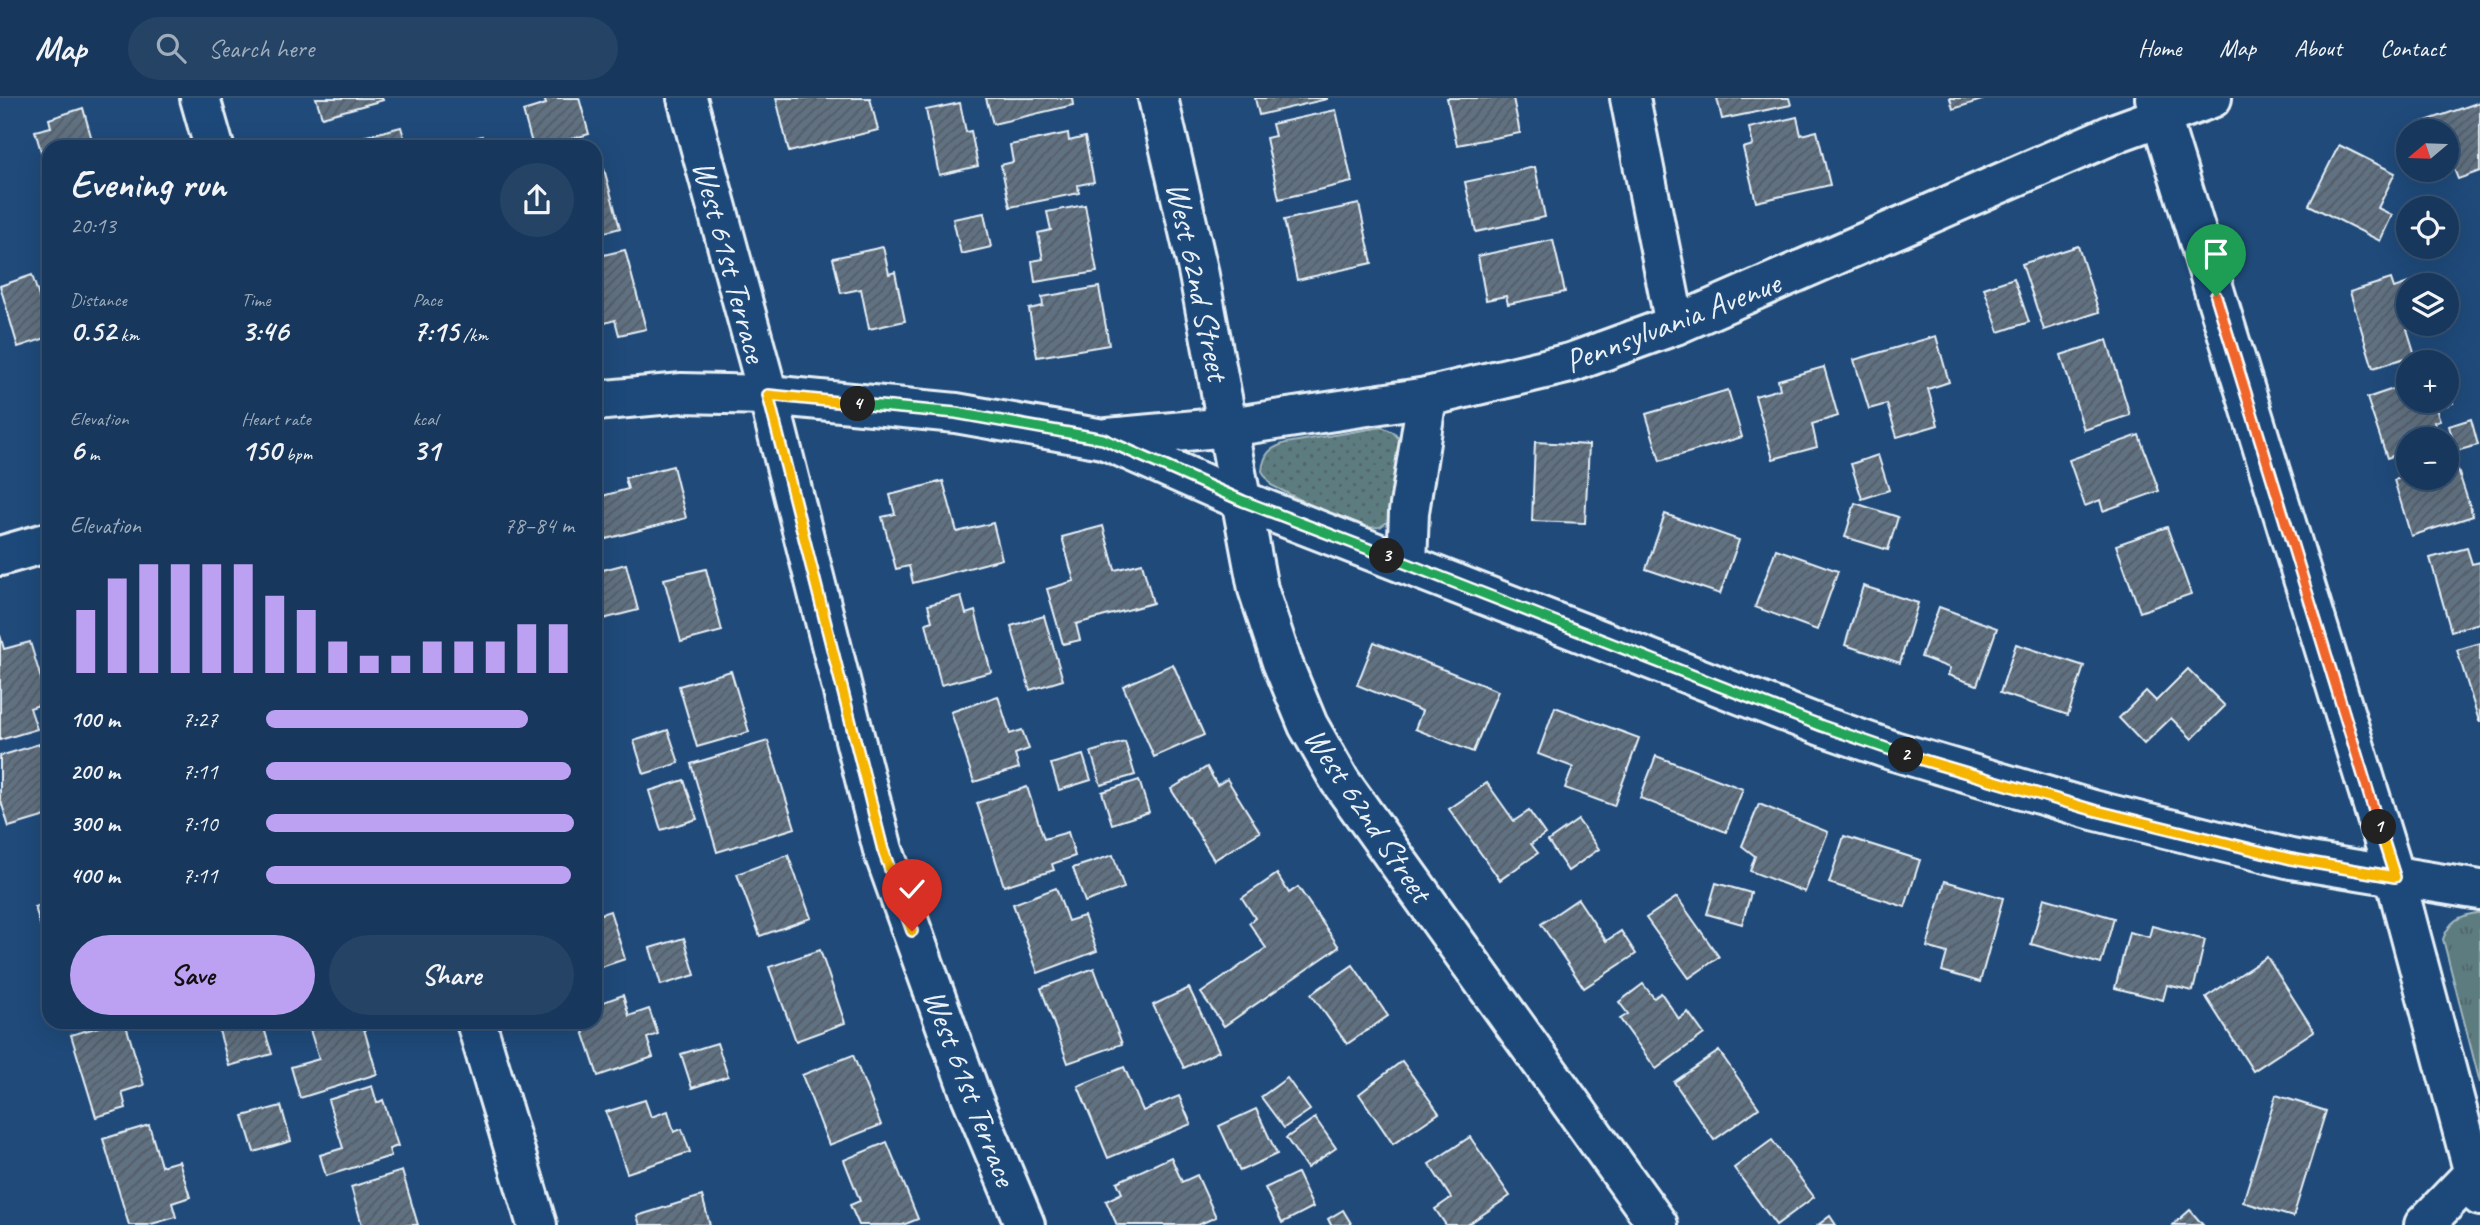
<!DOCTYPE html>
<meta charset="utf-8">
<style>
:root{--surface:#17385c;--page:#244365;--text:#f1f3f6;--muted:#9eacbb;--line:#365272;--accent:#bca0f2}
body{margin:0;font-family:Caveat,sans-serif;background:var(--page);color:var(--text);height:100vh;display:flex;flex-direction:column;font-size:26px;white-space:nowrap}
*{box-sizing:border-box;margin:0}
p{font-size:23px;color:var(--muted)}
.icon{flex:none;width:38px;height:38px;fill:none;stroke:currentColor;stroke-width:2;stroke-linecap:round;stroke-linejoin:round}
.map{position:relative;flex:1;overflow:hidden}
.details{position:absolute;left:42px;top:42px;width:560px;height:889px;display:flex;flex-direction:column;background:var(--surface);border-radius:21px;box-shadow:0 7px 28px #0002,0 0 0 2px var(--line)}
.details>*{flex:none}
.needle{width:46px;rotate:251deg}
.controls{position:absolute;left:2396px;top:21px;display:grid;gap:14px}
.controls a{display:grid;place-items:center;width:63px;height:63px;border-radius:50%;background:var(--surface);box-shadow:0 7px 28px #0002,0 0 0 2px var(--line);font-size:35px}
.pin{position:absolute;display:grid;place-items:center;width:60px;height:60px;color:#fff;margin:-72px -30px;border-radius:50% 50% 50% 0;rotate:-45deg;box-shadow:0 0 7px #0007}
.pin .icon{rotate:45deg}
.km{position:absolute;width:35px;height:35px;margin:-18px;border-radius:50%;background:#222;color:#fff;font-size:19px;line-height:35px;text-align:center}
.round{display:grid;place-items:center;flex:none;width:74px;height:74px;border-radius:37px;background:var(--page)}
.headline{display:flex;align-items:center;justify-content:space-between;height:119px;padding:0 28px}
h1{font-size:38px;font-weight:700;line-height:52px}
.stats{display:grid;grid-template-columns:repeat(3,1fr);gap:10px;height:119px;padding:7px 28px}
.stats div{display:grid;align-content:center}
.stats b{font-size:30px;font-weight:700}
.stats small{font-size:19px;font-weight:400}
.stats p{font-size:19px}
.chart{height:196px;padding:14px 28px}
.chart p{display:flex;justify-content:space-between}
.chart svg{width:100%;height:126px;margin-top:7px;stroke:var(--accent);stroke-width:6}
.cta{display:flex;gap:14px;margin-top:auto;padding:14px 28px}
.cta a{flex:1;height:80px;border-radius:42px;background:var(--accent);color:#111;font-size:28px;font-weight:700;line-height:80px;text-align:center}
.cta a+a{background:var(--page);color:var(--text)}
ul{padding:0 28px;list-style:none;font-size:23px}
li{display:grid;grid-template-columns:112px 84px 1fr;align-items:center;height:52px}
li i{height:18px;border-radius:9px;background:var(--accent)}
header{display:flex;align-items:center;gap:42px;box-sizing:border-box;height:98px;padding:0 35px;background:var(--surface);border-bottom:2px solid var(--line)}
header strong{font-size:33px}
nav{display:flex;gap:38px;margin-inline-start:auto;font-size:24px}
.search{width:490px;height:63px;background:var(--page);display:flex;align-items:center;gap:18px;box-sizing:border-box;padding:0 24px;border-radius:38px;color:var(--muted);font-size:26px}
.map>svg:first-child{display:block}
.grass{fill:url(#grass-dots);stroke:#a2b6bc;stroke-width:2}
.park{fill:url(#park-tufts);stroke:#a2b6bc;stroke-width:2}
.building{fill:url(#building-hatch);stroke:#e8f1f8;stroke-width:2}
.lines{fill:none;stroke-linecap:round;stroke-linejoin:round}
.minor-casing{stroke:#e8f1f8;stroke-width:44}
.major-casing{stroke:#e8f1f8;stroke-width:44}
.minor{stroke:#1f4a7a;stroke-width:38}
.major{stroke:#1f4a7a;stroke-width:38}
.split-1-casing{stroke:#fff;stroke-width:14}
.split-2-casing{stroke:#fff;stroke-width:14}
.split-3-casing{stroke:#fff;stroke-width:14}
.split-4-casing{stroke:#fff;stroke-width:14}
.split-5-casing{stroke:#fff;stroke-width:14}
.split-1{stroke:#f0652b;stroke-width:9}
.split-2{stroke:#f5b400;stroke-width:9}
.split-3{stroke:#22a559;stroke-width:9}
.split-4{stroke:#22a559;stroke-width:9}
.split-5{stroke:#f5b400;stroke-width:9}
.labels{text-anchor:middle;stroke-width:5;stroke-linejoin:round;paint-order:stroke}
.street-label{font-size:33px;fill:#e8f1f8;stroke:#1f4a7a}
</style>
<header>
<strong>Map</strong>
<div class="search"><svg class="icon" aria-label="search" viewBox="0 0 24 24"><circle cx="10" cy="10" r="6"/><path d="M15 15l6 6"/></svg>Search here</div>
<nav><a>Home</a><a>Map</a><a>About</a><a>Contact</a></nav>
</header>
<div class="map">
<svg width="2480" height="1127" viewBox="0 0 2480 1127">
<defs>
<pattern id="grass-dots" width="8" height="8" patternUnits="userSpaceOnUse" patternTransform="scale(1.75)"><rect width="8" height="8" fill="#5b7b7f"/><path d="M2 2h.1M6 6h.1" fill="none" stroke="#526467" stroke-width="1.8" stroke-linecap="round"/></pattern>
<pattern id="park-tufts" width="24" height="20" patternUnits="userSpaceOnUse" patternTransform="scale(1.75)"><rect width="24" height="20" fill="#5b7b7f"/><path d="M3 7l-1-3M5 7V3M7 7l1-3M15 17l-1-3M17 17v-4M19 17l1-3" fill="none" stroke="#526467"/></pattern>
<pattern id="building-hatch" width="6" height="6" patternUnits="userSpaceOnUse" patternTransform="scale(1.75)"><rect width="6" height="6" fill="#607181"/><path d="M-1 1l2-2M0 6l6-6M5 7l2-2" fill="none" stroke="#535c66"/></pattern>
</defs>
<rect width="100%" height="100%" fill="#1f4a7a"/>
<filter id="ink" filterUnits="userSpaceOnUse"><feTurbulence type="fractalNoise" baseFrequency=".0143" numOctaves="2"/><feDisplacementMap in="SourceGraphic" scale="14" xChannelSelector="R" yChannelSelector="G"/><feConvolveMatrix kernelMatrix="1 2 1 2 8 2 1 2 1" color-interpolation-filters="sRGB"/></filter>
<g filter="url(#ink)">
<path class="grass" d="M1382,329L1393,334L1401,343L1390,422L1380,429L1364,430L1343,423L1271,387L1262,373C1264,355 1270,350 1286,345Z"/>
<path class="park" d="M2477,815H2480V985L2443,841C2450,823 2458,818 2477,815Z"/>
<g class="building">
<polygon points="316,0 382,0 383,2 322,19"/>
<polygon points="544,0 579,0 589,36 542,49 533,49 523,13 546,6"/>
<polygon points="776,0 870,0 878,32 789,54"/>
<polygon points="986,0 1072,0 1073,7 993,26"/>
<polygon points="1255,0 1327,0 1327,1 1259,17"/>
<polygon points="1447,0 1513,0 1520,35 1457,47"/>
<polygon points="1717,0 1789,0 1791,7 1722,21"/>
<polygon points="1950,0 1988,0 1953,11"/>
<polygon points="2480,4 2480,73 2458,81 2446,51 2446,33 2420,33 2417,26"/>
<polygon points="960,5 966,34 971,33 978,68 939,77 926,12"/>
<polygon points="83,10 94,49 49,49 49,80 35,33 51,29 49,21"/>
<polygon points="1336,12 1352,84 1279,101 1266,40 1275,38 1272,26"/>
<polygon points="1797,19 1801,37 1817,33 1830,87 1756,104 1743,50 1753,47 1749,30"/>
<polygon points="401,29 407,49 332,49 332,47"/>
<polygon points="1068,35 1069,43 1085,39 1094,84 1078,87 1079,95 1010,109 1001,67 1013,64 1010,47"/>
<polygon points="482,38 485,49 463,49 461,44"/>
<polygon points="2339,47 2395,75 2378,110 2392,117 2380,143 2309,107"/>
<polygon points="1535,69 1545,119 1476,134 1465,84"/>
<polygon points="604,71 620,130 595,137 595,74"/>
<polygon points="1359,106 1372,165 1297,182 1284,122"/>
<polygon points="1085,107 1097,174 1035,184 1032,163 1043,161 1038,135 1051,132 1047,114"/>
<polygon points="984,115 991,149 961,156 953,121"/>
<polygon points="1553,142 1565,194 1508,206 1506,198 1486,202 1478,158"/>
<polygon points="2078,148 2099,214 2044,232 2022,166"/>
<polygon points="883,149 889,176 895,174 905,223 869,231 861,191 841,195 833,160"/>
<polygon points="625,152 646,231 619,237 615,222 595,228 595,159"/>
<polygon points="32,177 49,230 49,239 18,249 0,188"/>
<polygon points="2014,180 2029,224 1999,234 1984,190"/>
<polygon points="2391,181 2394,190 2414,183 2415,187 2408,187 2408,226 2415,226 2416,229 2407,231 2415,257 2373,270 2350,194"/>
<polygon points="1099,189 1109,247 1037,259 1029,211 1043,208 1042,199"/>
<polygon points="1936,238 1949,284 1928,291 1938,327 1897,339 1887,306 1869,311 1854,262"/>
<polygon points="2107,242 2130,317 2084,332 2061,257"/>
<polygon points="1824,269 1838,318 1812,326 1817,349 1773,361 1755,298 1780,291 1778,282"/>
<polygon points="2446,284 2453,305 2436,311 2440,322 2434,324 2439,341 2408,341 2408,353 2387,360 2367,300 2408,286 2408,303 2446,303"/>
<polygon points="1728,292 1742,339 1660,363 1646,316"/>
<polygon points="2471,321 2478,347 2456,353 2449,328"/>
<polygon points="2139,337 2159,393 2103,413 2100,402 2085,408 2069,362"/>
<polygon points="1535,344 1589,347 1585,425 1532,423"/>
<polygon points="1878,357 1889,392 1862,401 1851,366"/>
<polygon points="2455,363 2473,418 2411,438 2394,382 2408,378 2408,380 2446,380 2446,366"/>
<polygon points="673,368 686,420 606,441 595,400 628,391 625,380"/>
<polygon points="943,383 957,434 993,425 1002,461 913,485 909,468 896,471 882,419 895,416 890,397"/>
<polygon points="1855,405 1898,419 1888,452 1845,439"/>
<polygon points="1665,416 1739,442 1720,496 1646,471"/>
<polygon points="1103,428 1115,472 1142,465 1153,505 1076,526 1080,542 1063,546 1047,491 1074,483 1062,439"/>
<polygon points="2167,429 2191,496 2140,514 2116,447"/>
<polygon points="2467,450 2472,466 2480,464 2480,525 2451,533 2430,460"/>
<polygon points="1776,451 1838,473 1817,532 1755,509"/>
<polygon points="626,466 638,512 603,521 595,487 595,474"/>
<polygon points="706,471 722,533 681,544 664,481"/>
<polygon points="1863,488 1918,505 1900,565 1845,547"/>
<polygon points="961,498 966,516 975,513 991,574 941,587 926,525 932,523 928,507"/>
<polygon points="1939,509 1997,530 1977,587 1948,577 1950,570 1921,559"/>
<polygon points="1044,518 1063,582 1030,592 1011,528"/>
<polygon points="0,537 4,551 30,544 48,604 30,610 37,631 0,642"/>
<polygon points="1374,544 1498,593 1473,654 1415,631 1422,613 1357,587"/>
<polygon points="2480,545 2480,623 2479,623 2457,552"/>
<polygon points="2016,546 2084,568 2068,617 2000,595"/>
<polygon points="1173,566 1204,637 1154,659 1123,588"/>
<polygon points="2188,571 2225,608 2192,641 2171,620 2144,646 2119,620 2146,593 2156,603"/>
<polygon points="731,573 749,634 697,649 679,588"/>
<polygon points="998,598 1010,636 1022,632 1029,651 1015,656 1019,670 974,684 951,614"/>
<polygon points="1555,609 1639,640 1614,708 1565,690 1573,669 1538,656"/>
<polygon points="668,632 679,665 644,676 634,643"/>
<polygon points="49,643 49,717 9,729 0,700 0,658"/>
<polygon points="768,643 795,730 717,754 691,666"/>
<polygon points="1125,644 1135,677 1101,687 1091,654"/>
<polygon points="1083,657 1091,682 1059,692 1051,666"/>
<polygon points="1656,658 1743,691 1726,734 1640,700"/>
<polygon points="1207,669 1217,687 1227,681 1260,734 1214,762 1171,691"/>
<polygon points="684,682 697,721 661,732 649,693"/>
<polygon points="1139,682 1149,714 1112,726 1102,694"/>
<polygon points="1487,685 1514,723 1529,713 1545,736 1531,746 1538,755 1500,782 1449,711"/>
<polygon points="1027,689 1044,741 1068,734 1075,758 1052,766 1054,772 1004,788 977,705"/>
<polygon points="1759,706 1828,734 1805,794 1750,773 1755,758 1742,748"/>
<polygon points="1578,722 1599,751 1568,773 1548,743"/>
<polygon points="1844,738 1920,762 1905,809 1829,785"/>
<polygon points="788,757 811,820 760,838 737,776"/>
<polygon points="1113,757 1124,790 1085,804 1073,770"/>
<polygon points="1277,776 1289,795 1298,789 1339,849 1224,928 1201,895 1266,850 1249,825 1255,820 1242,800"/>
<polygon points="1945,783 2003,800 1980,884 1942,873 1947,855 1927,849"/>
<polygon points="1716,785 1751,795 1742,826 1707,816"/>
<polygon points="1056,790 1068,823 1084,818 1097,853 1038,875 1013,806"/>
<polygon points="1677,799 1719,859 1689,880 1646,820"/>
<polygon points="2044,800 2114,820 2101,866 2031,846"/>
<polygon points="1578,801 1606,843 1621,833 1636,856 1584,890 1541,826"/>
<polygon points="49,805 49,857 35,809"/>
<polygon points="610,813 625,861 595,871 595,818"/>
<polygon points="2152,828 2205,842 2193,893 2167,887 2163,902 2115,890 2129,834 2149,839"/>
<polygon points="684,840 695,877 661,887 650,850"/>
<polygon points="820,852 845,925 796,943 769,869"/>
<polygon points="2267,859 2314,933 2253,973 2206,899"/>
<polygon points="1353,867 1388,918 1347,946 1311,896"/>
<polygon points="1094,870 1122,946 1068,965 1041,890"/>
<polygon points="1643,886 1654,900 1661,895 1679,921 1688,914 1704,936 1656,971 1620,921 1628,916 1619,904"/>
<polygon points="1189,890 1219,953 1184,970 1153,907"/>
<polygon points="623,897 629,918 649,911 658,936 647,940 653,959 598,978 580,924 595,924 595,907"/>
<polygon points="116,924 125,924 144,987 122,994 126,1010 96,1019 71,937"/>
<polygon points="234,924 262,924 272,956 229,968 218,929"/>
<polygon points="316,924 362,924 377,976 300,1000 291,969 319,961 310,932 317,930"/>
<polygon points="717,945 728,978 692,990 681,956"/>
<polygon points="1719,953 1759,1010 1714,1042 1674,984"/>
<polygon points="853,957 881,1027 829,1047 802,977"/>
<polygon points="1402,963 1439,1015 1393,1046 1359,996"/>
<polygon points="1124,969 1143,1013 1179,998 1191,1026 1108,1060 1078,988"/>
<polygon points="1287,980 1310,1012 1284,1030 1261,999"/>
<polygon points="372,988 377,1005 383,1002 398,1048 389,1051 391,1058 326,1078 320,1057 343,1050 328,1002"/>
<polygon points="2276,997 2326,1013 2293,1119 2243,1104"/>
<polygon points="645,1002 651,1019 668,1013 674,1034 682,1031 690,1054 627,1075 606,1014"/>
<polygon points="281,1008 291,1043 254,1054 243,1018"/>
<polygon points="1256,1011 1277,1056 1240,1073 1219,1028"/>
<polygon points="1315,1020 1336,1050 1307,1070 1286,1040"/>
<polygon points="149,1027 161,1068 179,1063 190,1099 172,1105 176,1119 148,1127 129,1127 103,1041"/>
<polygon points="1470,1039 1510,1098 1467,1127 1446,1127 1435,1111 1451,1100 1429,1066"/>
<polygon points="1772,1042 1814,1099 1776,1127 1734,1070"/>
<polygon points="887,1044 918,1121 903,1127 859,1127 850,1107 860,1103 844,1062"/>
<polygon points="1171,1059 1182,1084 1197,1077 1216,1119 1198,1127 1117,1127 1106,1103 1122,1095 1117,1084"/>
<polygon points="402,1073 418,1127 362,1127 351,1089"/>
<polygon points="1297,1075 1313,1109 1282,1125 1265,1090"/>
<polygon points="702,1098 710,1127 640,1127 637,1118"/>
<polygon points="1343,1112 1352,1127 1331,1127 1328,1121"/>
<polygon points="2190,1112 2203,1127 2173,1127"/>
<polygon points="1830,1118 1836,1127 1818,1127"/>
</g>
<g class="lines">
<defs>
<g id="minor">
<polyline points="200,0 214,49"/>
<polyline points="687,0 768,297 883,752 970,995 1025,1127"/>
<polyline points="1158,0 1198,172 1258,491 1282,564 1308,627 1340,683 1658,1127"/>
<polyline points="1630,0 1675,227"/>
<polyline points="595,303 682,295 768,297 956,315 1103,341 1243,403 1822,628 1894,653 2093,712 2291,761 2480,792"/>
<polyline points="1108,340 1229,329 1427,299 1570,265 1675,227 2118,34 2212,0"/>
<polyline points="0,458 49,444"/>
<polyline points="1407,466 1409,414 1427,299"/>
<polyline points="476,924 537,1127"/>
<polyline points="2424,1127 2480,1069"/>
</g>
<polyline id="major" points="2155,0 2395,779 2480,1098"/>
</defs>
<use href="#minor" class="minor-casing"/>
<use href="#major" class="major-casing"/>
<use href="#minor" class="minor"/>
<use href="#major" class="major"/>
</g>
</g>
<g class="lines" filter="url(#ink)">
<defs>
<polyline id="split-1" points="2216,198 2379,729"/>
<polyline id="split-2" points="1906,657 2093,712 2291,761 2395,779 2379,729"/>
<polyline id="split-3" points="1387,458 1822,628 1906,657"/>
<polyline id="split-4" points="858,306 956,315 1103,341 1243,403 1387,458"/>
<polyline id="split-5" points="858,306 768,297 883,752 912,833"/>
</defs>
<use href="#split-1" class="split-1-casing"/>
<use href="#split-2" class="split-2-casing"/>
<use href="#split-3" class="split-3-casing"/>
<use href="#split-4" class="split-4-casing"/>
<use href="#split-5" class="split-5-casing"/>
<use href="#split-1" class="split-1"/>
<use href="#split-2" class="split-2"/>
<use href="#split-3" class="split-3"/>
<use href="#split-4" class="split-4"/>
<use href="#split-5" class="split-5"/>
</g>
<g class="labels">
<g class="street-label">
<text transform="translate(731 163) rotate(75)" y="12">West 61st Terrace</text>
<text transform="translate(1199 183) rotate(78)" y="12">West 62nd Street</text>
<text transform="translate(1672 223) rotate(-21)" y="12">Pennsylvania Avenue</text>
<text transform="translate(1369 716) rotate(56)" y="12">West 62nd Street</text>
<text transform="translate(971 989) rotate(69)" y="12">West 61st Terrace</text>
</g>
</g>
</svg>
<div class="controls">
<a><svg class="needle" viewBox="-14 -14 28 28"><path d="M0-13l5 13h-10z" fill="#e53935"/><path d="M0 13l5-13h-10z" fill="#9eacbb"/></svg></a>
<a><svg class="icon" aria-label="locate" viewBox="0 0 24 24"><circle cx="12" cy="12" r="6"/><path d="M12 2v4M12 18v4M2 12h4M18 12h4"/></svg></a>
<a><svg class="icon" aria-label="layers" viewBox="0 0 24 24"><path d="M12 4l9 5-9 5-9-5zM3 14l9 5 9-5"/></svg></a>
<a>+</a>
<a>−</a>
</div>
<div class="pin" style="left:2216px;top:198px;background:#1e9e55"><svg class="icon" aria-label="arrive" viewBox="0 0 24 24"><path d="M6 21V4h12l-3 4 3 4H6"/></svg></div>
<div class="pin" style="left:912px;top:833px;background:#d93025"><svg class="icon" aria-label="check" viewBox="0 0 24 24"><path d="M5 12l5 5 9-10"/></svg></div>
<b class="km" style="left:2379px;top:729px">1</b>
<b class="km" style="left:1906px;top:657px">2</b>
<b class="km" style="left:1387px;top:458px">3</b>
<b class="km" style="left:858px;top:306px">4</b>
<section class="details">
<div class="headline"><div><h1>Evening run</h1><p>20:13</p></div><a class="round"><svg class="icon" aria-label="share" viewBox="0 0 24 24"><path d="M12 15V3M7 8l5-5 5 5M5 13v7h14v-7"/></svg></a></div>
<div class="stats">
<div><p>Distance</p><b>0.52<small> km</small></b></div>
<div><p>Time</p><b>3:46</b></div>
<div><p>Pace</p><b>7:15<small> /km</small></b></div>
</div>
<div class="stats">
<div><p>Elevation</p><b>6<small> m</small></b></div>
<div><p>Heart rate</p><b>150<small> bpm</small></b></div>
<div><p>kcal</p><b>31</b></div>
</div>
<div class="chart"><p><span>Elevation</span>78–84 m</p>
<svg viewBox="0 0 160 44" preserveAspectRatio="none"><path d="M5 44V22M15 44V11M25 44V6M35 44V6M45 44V6M55 44V6M65 44V17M75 44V22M85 44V33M95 44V38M105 44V38M115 44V33M125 44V33M135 44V33M145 44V27M155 44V27"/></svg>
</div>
<ul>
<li><b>100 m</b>7:27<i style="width:85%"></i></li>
<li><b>200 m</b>7:11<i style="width:99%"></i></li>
<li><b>300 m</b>7:10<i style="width:100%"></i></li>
<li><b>400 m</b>7:11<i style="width:99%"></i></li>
</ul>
<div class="cta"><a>Save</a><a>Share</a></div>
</section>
</div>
